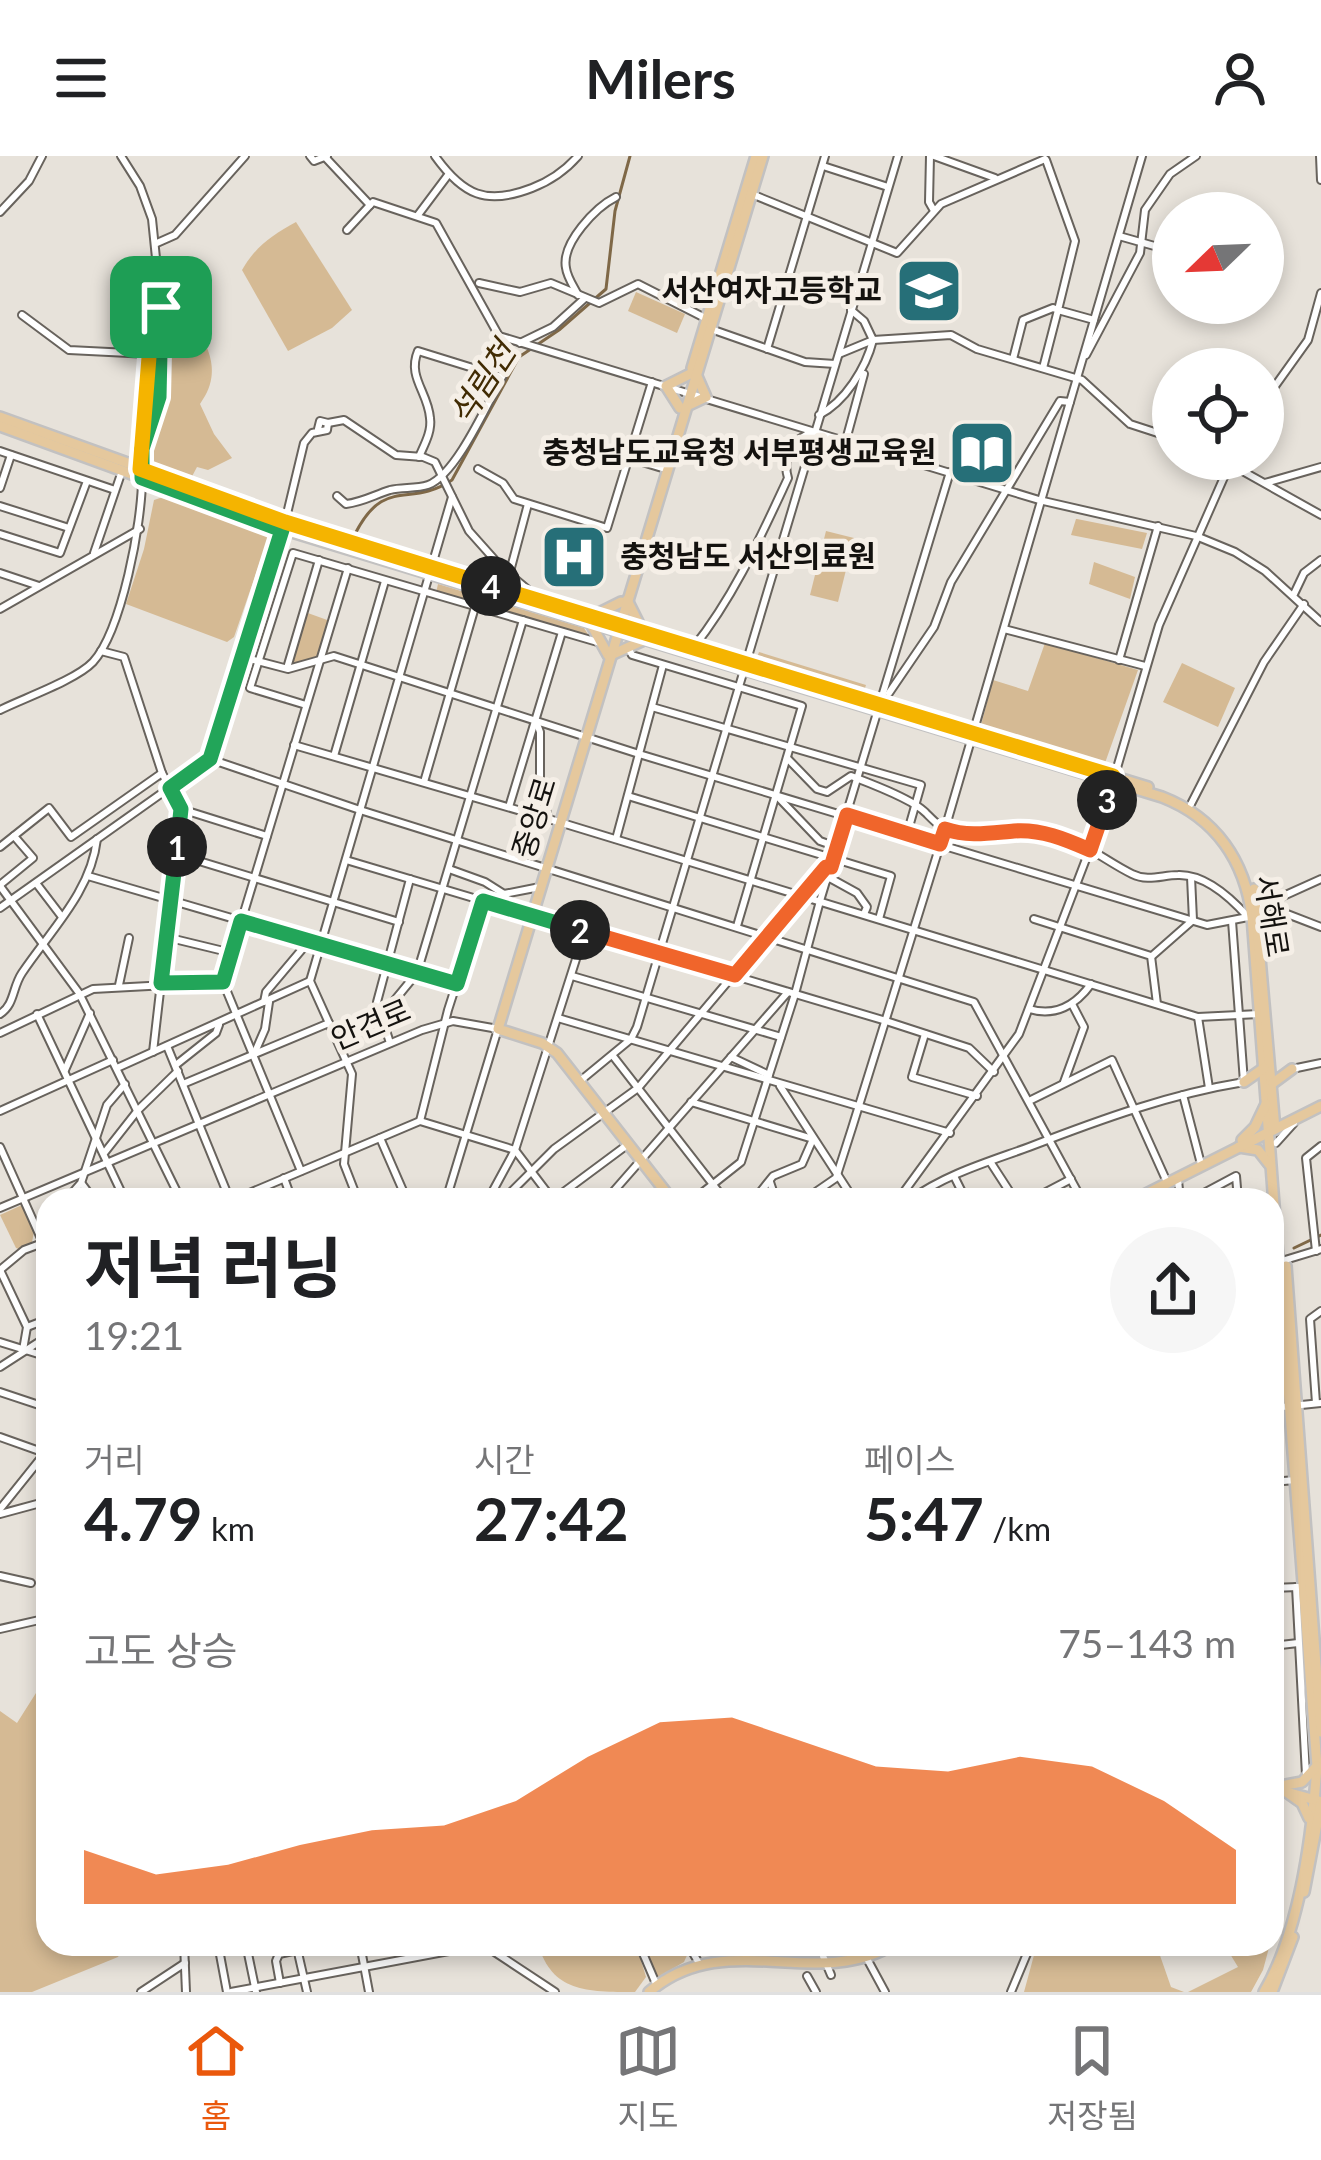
<!DOCTYPE html>
<html lang="ko">
<meta charset="utf-8">
<style>
:root{--surface:#fff;--page:#f6f6f6;--text:#202124;--muted:#757577;--line:#e0e0e0;--accent:#ea580c}
body{margin:0;font-family:Lato,"Noto Sans KR",sans-serif;background:var(--page);color:var(--text);height:100vh;display:flex;flex-direction:column;font-size:45px;white-space:nowrap}
*{box-sizing:border-box;margin:0}
p{font-size:39px;color:var(--muted)}
.icon{flex:none;width:66px;height:66px;fill:none;stroke:currentColor;stroke-width:2;stroke-linecap:round;stroke-linejoin:round}
.map{position:relative;flex:1;overflow:hidden}
.sheet{position:absolute;left:36px;top:1032px;width:1248px;height:768px;display:flex;flex-direction:column;background:var(--surface);border-radius:36px;box-shadow:0 6px 18px #0003}
.sheet>*{flex:none}
.needle{width:78px;rotate:247deg}
.fabs{position:absolute;left:1152px;top:36px;display:grid;gap:24px}
.fabs a{display:grid;place-items:center;width:132px;height:132px;border-radius:50%;background:var(--surface);box-shadow:0 6px 18px #0003;font-size:60px}
.pin{position:absolute;display:grid;place-items:center;width:102px;height:102px;color:#fff;margin:-51px;border-radius:24px;box-shadow:0 6px 18px #0006}
.km{position:absolute;width:60px;height:60px;margin:-30px;border-radius:50%;background:#222;color:#fff;font-size:33px;line-height:60px;text-align:center}
.round{display:grid;place-items:center;flex:none;width:126px;height:126px;border-radius:63px;background:var(--page)}
.head{display:flex;align-items:center;justify-content:space-between;height:204px;padding:0 48px}
h1{font-size:66px;font-weight:700;line-height:90px}
.metrics{display:grid;grid-template-columns:repeat(3,1fr);gap:18px;height:204px;padding:12px 48px}
.metrics div{display:grid;align-content:center}
.metrics b{font-size:60px;font-weight:700}
.metrics small{font-size:33px;font-weight:400}
.metrics p{font-size:33px}
.chart{height:336px;padding:24px 48px}
.chart p{display:flex;justify-content:space-between}
.chart svg{width:100%;height:216px;margin-top:12px;fill:var(--accent);opacity:.7}
header{display:flex;justify-content:space-between;align-items:center;height:156px;padding:0 48px;background:var(--surface);font-size:54px;font-weight:700}
.tab-bar{display:flex;justify-content:space-around;align-items:center;height:168px;border-top:3px solid var(--line);background:var(--surface);font-size:33px;color:var(--muted)}
.tab-bar a{display:grid;justify-items:center;gap:6px}
.tab-bar .selected{color:var(--accent)}
.map>svg:first-child{display:block}
.green{fill:#d5ba94}
.lines{fill:none;stroke-linecap:round;stroke-linejoin:round}
.stream{stroke:#7f6847;stroke-width:3}
.minor-casing{stroke:#68635d;stroke-width:10}
.major-casing{stroke:#c2c1c1;stroke-width:14}
.minor{stroke:#fff;stroke-width:6}
.major{stroke:#e5c89d;stroke-width:9}
.split-1-casing{stroke:#fff;stroke-width:24}
.split-2-casing{stroke:#fff;stroke-width:24}
.split-3-casing{stroke:#fff;stroke-width:24}
.split-4-casing{stroke:#fff;stroke-width:24}
.split-5-casing{stroke:#fff;stroke-width:24}
.split-1{stroke:#22a559;stroke-width:15}
.split-2{stroke:#22a559;stroke-width:15}
.split-3{stroke:#f0652b;stroke-width:15}
.split-4{stroke:#f5b400;stroke-width:15}
.split-5{stroke:#f5b400;stroke-width:15}
.labels{text-anchor:middle;stroke-width:10;stroke-linejoin:round;paint-order:stroke}
.poi-label{font-size:30px;font-weight:bold;fill:#14120f;stroke:#f5efe7;text-anchor:end}
.street-label{font-size:30px;fill:#14120f;stroke:#f5efe7}
.water-label{font-size:33px;font-style:italic;fill:#412b03;stroke:#f5efe7}
</style>
<header><svg class="icon" aria-label="menu" viewBox="0 0 24 24"><path d="M4 6h16M4 12h16M4 18h16"/></svg>Milers<svg class="icon" aria-label="person" viewBox="0 0 24 24"><circle cx="12" cy="8" r="4"/><path d="M4 21q1-7 8-7t8 7"/></svg></header>
<div class="map">
<svg width="1321" height="1836" viewBox="0 0 1321 1836">
<rect width="100%" height="100%" fill="#e7e2da"/>
<g class="green">
<path d="M296,66L352,154L332,172L288,195L242,114C255,91 272,79 296,66Z"/>
<path d="M172,133C195,173 231,206 200,248L214,278L232,302L208,314L197,311L188,328L144,311L142,305L160,245L162,138Z"/>
<polygon points="636,136 685,158 677,177 628,155"/>
<polygon points="169,339 263,375 268,383 234,481 227,486 126,448 144,393 154,344"/>
<polygon points="1076,363 1077,363 1147,377 1142,393 1071,379"/>
<polygon points="826,375 854,382 838,446 810,439"/>
<polygon points="1094,406 1135,421 1130,443 1089,428"/>
<polygon points="438,428 584,472 591,483 436,437"/>
<polygon points="305,456 330,465 321,499 290,510"/>
<polygon points="1045,487 1138,514 1105,607 1089,608 986,576 981,569 993,524 1028,535"/>
<polygon points="759,496 866,529 863,538 756,504"/>
<polygon points="1182,507 1235,532 1218,571 1163,546"/>
<polygon points="22,1049 34,1076 32,1086 21,1094 16,1092 0,1059"/>
<polygon points="48,1518 48,1788 126,1788 118,1801 32,1836 0,1836 0,1555 17,1567"/>
<path d="M538,1788H636L646,1821L635,1836C586,1836 552,1836 538,1788Z"/>
<polygon points="656,1788 692,1788 684,1806 653,1824 645,1801"/>
<polygon points="1037,1788 1156,1788 1171,1831 1184,1836 1024,1836"/>
<polygon points="1224,1788 1270,1788 1263,1814 1251,1836 1188,1836 1238,1811"/>
</g>
<g class="lines">
<g class="stream">
<path d="M355,378C385,319 409,353 452,324L519,201L559,174L606,133L615,55L630,0"/>
<polyline points="1294,1092 1321,1079"/>
</g>
<defs>
<g id="minor">
<polyline points="121,0 140,30 152,63 161,151 159,241 140,310"/>
<polyline points="310,0 314,5 327,0"/>
<path d="M435,0C463,39 486,50 532,32C550,25 565,15 578,0"/>
<polyline points="930,0 929,46 933,53"/>
<polyline points="934,0 995,22"/>
<polyline points="1320,0 1321,24"/>
<polyline points="325,1 370,49 373,46 436,67 499,180 490,217"/>
<polyline points="1046,4 1075,85 1058,154 1094,164"/>
<polyline points="823,10 888,31"/>
<polyline points="749,37 897,97 941,48 1045,3"/>
<polyline points="0,56 29,25 42,0"/>
<polyline points="418,59 448,19"/>
<polyline points="347,74 370,49"/>
<polyline points="1119,80 1165,93 1169,116 1173,119"/>
<polyline points="157,87 175,79 245,0"/>
<polyline points="479,127 520,136 551,127 599,147 638,128 709,164"/>
<path d="M578,139C574,131 567,121 566,112C561,87 596,51 616,41"/>
<polyline points="851,154 864,165 873,184 951,179 977,193 1082,224 1130,268 1173,282"/>
<polyline points="22,159 69,194 149,198"/>
<polyline points="708,172 805,206 835,208"/>
<polyline points="499,180 1039,344 1196,380 1235,396 1265,415 1321,466"/>
<polyline points="520,187 553,171 585,142"/>
<polyline points="767,193 825,0"/>
<polyline points="839,198 873,184"/>
<polyline points="1086,199 1140,97 1145,54 1170,18 1196,0"/>
<polyline points="1013,203 1023,164 1053,152 1058,154 1043,212"/>
<polyline points="1263,247 1308,184 1321,137"/>
<path d="M819,259C845,246 866,212 873,184"/>
<polyline points="328,267 344,264 396,299 423,301 435,306 469,375 502,412 539,443"/>
<polyline points="143,284 152,164 161,151"/>
<polyline points="846,284 864,218"/>
<polyline points="0,295 115,334"/>
<polyline points="629,302 662,312"/>
<polyline points="1221,303 1321,359"/>
<polyline points="478,313 503,327 514,343 607,372 652,226"/>
<polyline points="1265,327 1321,311"/>
<polyline points="0,332 11,299"/>
<path d="M337,340L346,348C363,346 374,339 390,334C402,331 416,333 428,329C456,319 487,248 502,221L418,195C407,221 428,236 430,262C432,276 424,289 419,301"/>
<polyline points="0,350 69,372"/>
<polyline points="0,378 60,397 87,325"/>
<polyline points="94,397 122,315"/>
<polyline points="0,417 39,430"/>
<polyline points="505,434 528,348"/>
<polyline points="1294,438 1304,417 1321,404"/>
<polyline points="0,453 140,373"/>
<polyline points="1004,473 1145,510"/>
<polyline points="628,492 632,499 802,550 737,770"/>
<path d="M693,492C734,441 761,380 788,322C782,302 793,282 813,276"/>
<polyline points="101,495 124,501 162,617 181,653 153,896"/>
<polyline points="242,501 288,513 334,500 639,598 1207,769 1248,761"/>
<polyline points="1119,504 1158,370"/>
<polyline points="287,512 319,404"/>
<polyline points="889,537 934,471 951,426 1060,245 1070,246"/>
<polyline points="306,549 250,532 293,397 601,487"/>
<polyline points="652,551 921,629 907,678"/>
<path d="M0,554C24,542 76,524 93,506C122,474 142,366 142,323"/>
<polyline points="536,565 540,576 540,627 548,662"/>
<polyline points="294,589 559,666 1198,861 1259,858"/>
<polyline points="334,600 385,425"/>
<path d="M787,602L817,633L827,636L851,620C869,627 913,643 926,657C936,667 941,673 956,677C985,684 1019,674 1049,678C1080,682 1105,705 1132,718C1148,726 1162,719 1178,719C1205,718 1231,742 1248,761"/>
<polyline points="210,603 360,654 974,846 1082,1044"/>
<polyline points="424,626 475,451"/>
<polyline points="628,640 891,720 879,763"/>
<polyline points="777,640 820,685 837,691"/>
<polyline points="1191,648 1264,506 1304,448"/>
<polyline points="509,651 562,476"/>
<polyline points="181,653 267,680"/>
<polyline points="616,683 663,509"/>
<polyline points="0,691 49,652 71,681 162,617"/>
<polyline points="176,698 399,766"/>
<polyline points="346,704 886,865 969,892 994,916"/>
<polyline points="449,713 485,726 504,738 540,731"/>
<polyline points="88,720 457,828"/>
<polyline points="828,721 857,737 867,751 864,758"/>
<polyline points="36,727 62,761"/>
<polyline points="0,729 33,702 14,680"/>
<polyline points="0,730 79,837 181,1044"/>
<polyline points="0,752 210,603 285,366 304,287 312,277 327,274 328,267 320,265 318,273"/>
<polyline points="1257,752 1321,723"/>
<polyline points="1258,759 1282,756 1321,771"/>
<polyline points="1034,763 1151,800 1157,848"/>
<polyline points="166,781 232,797"/>
<polyline points="1152,800 1193,764 1191,721"/>
<polyline points="572,820 781,881"/>
<polyline points="119,829 129,782"/>
<polyline points="264,846 266,836 309,785"/>
<path d="M1029,853C1055,861 1076,849 1091,828"/>
<path d="M0,858C15,848 12,832 22,817C50,775 91,736 97,683"/>
<polyline points="37,858 125,1044"/>
<polyline points="1198,861 1209,932"/>
<polyline points="380,862 417,817 523,464"/>
<polyline points="558,862 950,977"/>
<polyline points="0,877 93,833 223,826"/>
<polyline points="925,878 912,921 977,940"/>
<polyline points="390,887 377,846 410,723"/>
<polyline points="167,890 230,1044"/>
<polyline points="255,896 265,873 269,846"/>
<polyline points="613,900 725,1044"/>
<polyline points="731,901 769,919"/>
<polyline points="177,908 216,877 219,869"/>
<polyline points="117,912 310,825"/>
<polyline points="1292,913 1321,907"/>
<polyline points="65,914 90,857"/>
<polyline points="580,925 631,883 637,871 898,0"/>
<polyline points="1064,926 1084,871 1072,848"/>
<polyline points="183,928 329,867"/>
<polyline points="780,930 854,1044"/>
<polyline points="1183,939 1201,1008"/>
<polyline points="1029,945 1112,904 1167,1026"/>
<polyline points="691,946 813,983"/>
<polyline points="0,955 113,904"/>
<polyline points="420,965 448,854 483,745"/>
<polyline points="380,982 407,1044"/>
<polyline points="1276,987 1294,967"/>
<polyline points="0,991 48,1098"/>
<polyline points="105,996 138,954 178,915"/>
<polyline points="991,1007 1015,1044"/>
<polyline points="301,1015 223,826 348,412"/>
<polyline points="954,1020 966,1044"/>
<polyline points="284,1022 292,1044"/>
<polyline points="1178,1024 1180,1044"/>
<polyline points="770,1026 776,1044"/>
<polyline points="82,1028 94,1044"/>
<polyline points="489,1042 515,994 585,775"/>
<polyline points="66,1044 81,1027 107,949 125,928"/>
<polyline points="233,1044 420,965 515,994 553,1044"/>
<polyline points="358,1044 344,1008 352,918 310,825 452,341"/>
<polyline points="477,1044 507,1040 554,993 638,932 801,739 826,711 831,711"/>
<polyline points="553,1044 627,989"/>
<polyline points="606,1044 788,836"/>
<polyline points="693,1044 741,1006 795,838 820,745 950,316"/>
<polyline points="754,1044 773,1020 802,1008 813,983"/>
<polyline points="804,1044 836,1022 852,972 945,673 1142,0"/>
<polyline points="898,1044 1019,878 1104,656 1159,469 1232,303"/>
<path d="M910,1044C946,1018 988,1006 1029,991C1099,964 1170,938 1244,926L1232,765"/>
<polyline points="1031,1044 1071,1023"/>
<polyline points="1191,1044 1236,1020 1238,1044"/>
<polyline points="0,1052 422,874 453,865 498,873 446,1044"/>
<polyline points="1316,1095 1306,1002 1321,990"/>
<polyline points="1285,1104 1321,1093"/>
<polyline points="0,1114 27,1171 23,1194"/>
<polyline points="0,1114 24,1094 48,1085"/>
<polyline points="27,1171 48,1163"/>
<polyline points="0,1186 48,1201"/>
<polyline points="0,1211 48,1180"/>
<polyline points="0,1236 48,1252"/>
<polyline points="1316,1247 1310,1163 1321,1155"/>
<polyline points="1272,1252 1321,1247"/>
<polyline points="0,1281 45,1297"/>
<polyline points="1272,1326 1295,1324"/>
<polyline points="40,1348 48,1327"/>
<polyline points="0,1353 45,1297"/>
<polyline points="0,1358 48,1345"/>
<polyline points="0,1420 31,1427"/>
<polyline points="1296,1431 1306,1619"/>
<polyline points="1272,1432 1298,1431"/>
<polyline points="0,1473 48,1462"/>
<polyline points="1272,1490 1298,1487"/>
<polyline points="184,1788 186,1836"/>
<polyline points="218,1788 227,1836"/>
<polyline points="246,1788 256,1836"/>
<polyline points="296,1788 307,1836"/>
<polyline points="360,1788 369,1836"/>
<polyline points="639,1788 657,1830"/>
<polyline points="695,1788 693,1797 700,1809"/>
<polyline points="823,1788 823,1800 831,1819"/>
<polyline points="859,1788 885,1836"/>
<polyline points="484,1789 555,1836"/>
<polyline points="799,1794 804,1788"/>
<polyline points="807,1820 816,1836"/>
<polyline points="280,1827 276,1805 279,1798 325,1788"/>
<polyline points="141,1836 185,1807"/>
<polyline points="231,1836 486,1788"/>
<polyline points="1011,1836 1031,1788"/>
</g>
<g id="major">
<polyline points="692,212 756,0"/>
<polyline points="687,250 706,241 696,218"/>
<polyline points="680,252 666,230 690,218"/>
<polyline points="0,261 344,385 1148,631"/>
<path d="M0,270L282,373L1162,641C1216,662 1245,705 1252,761L1317,1610C1312,1680 1300,1775 1264,1836"/>
<polyline points="627,444 643,476"/>
<polyline points="591,461 621,446"/>
<polyline points="591,468 608,499"/>
<polyline points="609,500 642,485"/>
<polyline points="1254,733 1275,973"/>
<polyline points="1244,926 1264,912"/>
<polyline points="1273,927 1292,913"/>
<polyline points="1242,984 1255,971 1266,948"/>
<polyline points="1239,991 1258,994 1269,1008"/>
<polyline points="672,1044 557,897 542,887 498,873 763,0"/>
<polyline points="1134,1044 1321,950"/>
<polyline points="1286,1110 1321,1576"/>
<polyline points="1272,1632 1319,1645"/>
<polyline points="1309,1662 1302,1647 1285,1635 1286,1629 1302,1626 1317,1610"/>
<polyline points="1304,1736 1321,1647"/>
<path d="M649,1836C726,1770 816,1836 894,1788"/>
<polyline points="1272,1836 1293,1781"/>
</g>
</defs>
<use href="#minor" class="minor-casing"/>
<use href="#major" class="major-casing"/>
<use href="#minor" class="minor"/>
<use href="#major" class="major"/>
</g>
<g class="lines">
<defs>
<polyline id="split-1" points="161,151 159,241 142,293 142,322 282,374 210,603 170,632 181,653 177,691"/>
<polyline id="split-2" points="177,691 161,827 223,826 241,765 457,828 483,745 580,774"/>
<path id="split-3" d="M580,774L735,819L826,711H831L847,659L940,688L945,673C968,681 990,677 1014,675C1041,673 1065,683 1090,694L1107,644"/>
<polyline id="split-4" points="491,430 1113,620 1107,644"/>
<polyline id="split-5" points="161,151 152,164 140,313 285,366 491,430"/>
</defs>
<use href="#split-1" class="split-1-casing"/>
<use href="#split-2" class="split-2-casing"/>
<use href="#split-3" class="split-3-casing"/>
<use href="#split-4" class="split-4-casing"/>
<use href="#split-5" class="split-5-casing"/>
<use href="#split-1" class="split-1"/>
<use href="#split-2" class="split-2"/>
<use href="#split-3" class="split-3"/>
<use href="#split-4" class="split-4"/>
<use href="#split-5" class="split-5"/>
</g>
<defs>
<symbol id="school-square" viewBox="-11 -11 22 22"><rect x="-9" y="-9" width="18" height="18" rx="4" fill="#266f78" stroke="#f5efe7"/><path d="M0-5L7-2L0 1L-7-2ZM-4 1L0 2.5L4 1V4Q0 6-4 4Z" fill="#fff"/></symbol>
<symbol id="library-square" viewBox="-11 -11 22 22"><rect x="-9" y="-9" width="18" height="18" rx="4" fill="#266f78" stroke="#f5efe7"/><path d="M-6-4Q-3-5.5-.7-3.5V5Q-3 3-6 4ZM6-4Q3-5.5 .7-3.5V5Q3 3 6 4Z" fill="#fff"/></symbol>
<symbol id="hospital-square" viewBox="-11 -11 22 22"><rect x="-9" y="-9" width="18" height="18" rx="4" fill="#266f78" stroke="#f5efe7"/><path d="M-5-5h3v3.5h4V-5h3V5h-3V1.5h-4V5h-3Z" fill="#fff"/></symbol>
</defs>
<g fill-rule="evenodd">
<use href="#school-square" x="891" y="97" width="76" height="76"/>
<use href="#library-square" x="944" y="259" width="76" height="76"/>
<use href="#hospital-square" x="536" y="363" width="76" height="76"/>
</g>
<g class="labels">
<g class="poi-label">
<text x="882" y="145">서산여자고등학교</text>
<text x="936" y="307">충청남도교육청 서부평생교육원</text>
<text x="620" y="411" text-anchor="start">충청남도 서산의료원</text>
</g>
<g class="street-label">
<text transform="translate(535 662) rotate(-73)" y="10">중앙로</text>
<text transform="translate(1271 760) rotate(81)" y="10">서해로</text>
<text transform="translate(371 869) rotate(-23)" y="10">안견로</text>
</g>
<g class="water-label">
<text transform="translate(482 227) rotate(-57)" y="12">석림천</text>
</g>
</g>
</svg>
<div class="fabs">
<a><svg class="needle" viewBox="-14 -14 28 28"><path d="M0-13l5 13h-10z" fill="#e53935"/><path d="M0 13l5-13h-10z" fill="#757577"/></svg></a>
<a><svg class="icon" aria-label="locate" viewBox="0 0 24 24"><circle cx="12" cy="12" r="6"/><path d="M12 2v4M12 18v4M2 12h4M18 12h4"/></svg></a>
</div>
<div class="pin" style="left:161px;top:151px;background:#1e9e55"><svg class="icon" aria-label="arrive" viewBox="0 0 24 24"><path d="M6 21V4h12l-3 4 3 4H6"/></svg></div>
<b class="km" style="left:177px;top:691px">1</b>
<b class="km" style="left:580px;top:774px">2</b>
<b class="km" style="left:1107px;top:644px">3</b>
<b class="km" style="left:491px;top:430px">4</b>
<section class="sheet">
<div class="head"><div><h1>저녁 러닝</h1><p>19:21</p></div><a class="round"><svg class="icon" aria-label="share" viewBox="0 0 24 24"><path d="M12 15V3M7 8l5-5 5 5M5 13v7h14v-7"/></svg></a></div>
<div class="metrics">
<div><p>거리</p><b>4.79<small> km</small></b></div>
<div><p>시간</p><b>27:42</b></div>
<div><p>페이스</p><b>5:47<small> /km</small></b></div>
</div>
<div class="chart"><p><span>고도 상승</span>75–143 m</p>
<svg viewBox="0 0 160 44" preserveAspectRatio="none"><path d="M0 44V33L10 38L20 36L30 32L40 29L50 28L60 23L70 14L80 7L90 6L100 11L110 16L120 17L130 14L140 16L150 23L160 33V44z"/></svg>
</div>
</section>
</div>
<nav class="tab-bar">
<a class="selected"><svg class="icon" aria-label="home" viewBox="0 0 24 24"><path d="M3 11l9-7 9 7M6 9v11h12V9"/></svg>홈</a>
<a><svg class="icon" aria-label="map" viewBox="0 0 24 24"><path d="M3 6l6-2 6 2 6-2v14l-6 2-6-2-6 2zM9 4v14M15 6v14"/></svg>지도</a>
<a><svg class="icon" aria-label="saved" viewBox="0 0 24 24"><path d="M7 4h10v16l-5-4-5 4z"/></svg>저장됨</a>
</nav>
